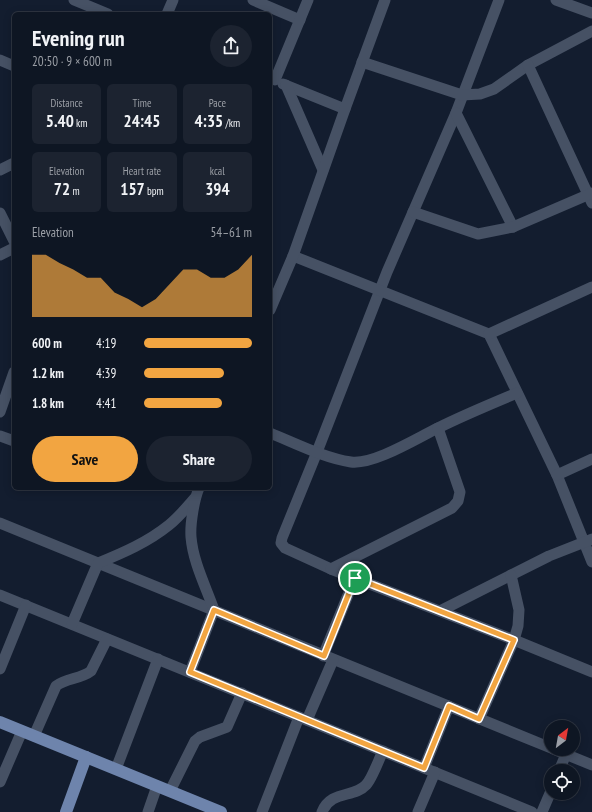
<!DOCTYPE html>
<meta charset="utf-8">
<style>
:root{--surface:#0e1623;--page:#1c2330;--text:#f1f3f6;--muted:#9b9fa6;--line:#2e3541;--accent:#f2a541}
body{margin:0;font-family:"PT Sans Narrow",sans-serif;background:var(--page);color:var(--text);height:100vh;display:flex;flex-direction:column;font-size:15px;white-space:nowrap}
*{box-sizing:border-box;margin:0}
p{font-size:13px;color:var(--muted)}
.icon{flex:none;width:22px;height:22px;fill:none;stroke:currentColor;stroke-width:2;stroke-linecap:round;stroke-linejoin:round}
.map{position:relative;flex:1;overflow:hidden}
.panel{position:absolute;left:12px;top:12px;width:260px;height:478px;display:flex;flex-direction:column;background:var(--surface);border-radius:6px;box-shadow:0 2px 10px #0003,0 0 0 1px var(--line)}
.panel>*{flex:none}
.needle{width:26px;rotate:31deg}
.buttons{position:absolute;left:544px;top:720px;display:grid;gap:8px}
.buttons a{display:grid;place-items:center;width:36px;height:36px;border-radius:50%;background:var(--surface);box-shadow:0 2px 10px #0003,0 0 0 1px var(--line);font-size:20px}
.pin{position:absolute;display:grid;place-items:center;width:34px;height:34px;color:#fff;margin:-17px;border:2px solid #fff;border-radius:50%;box-shadow:0 1px 4px #0007}
.round{display:grid;place-items:center;flex:none;width:42px;height:42px;border-radius:21px;background:var(--page)}
.head{display:flex;align-items:center;justify-content:space-between;height:68px;padding:0 20px}
h1{font-size:22px;font-weight:600;line-height:30px}
.stats{display:grid;grid-template-columns:repeat(3,1fr);gap:6px;height:68px;padding:4px 20px}
.stats div{display:grid;align-content:center;border-radius:6px;background:var(--page);text-align:center}
.stats b{font-size:17px;font-weight:600}
.stats small{font-size:11px;font-weight:400}
.stats p{font-size:11px}
.chart{height:112px;padding:8px 20px}
.chart p{display:flex;justify-content:space-between}
.chart svg{width:100%;height:72px;margin-top:4px;fill:var(--accent);opacity:.7}
.cta{display:flex;gap:8px;margin-top:auto;padding:8px 20px}
.cta a{flex:1;height:46px;border-radius:24px;background:var(--accent);color:#111;font-size:16px;font-weight:600;line-height:46px;text-align:center}
.cta a+a{background:var(--page);color:var(--text)}
ul{padding:0 20px;list-style:none;font-size:13px}
li{display:grid;grid-template-columns:64px 48px 1fr;align-items:center;height:30px}
li i{height:10px;border-radius:5px;background:var(--accent)}
.map>svg:first-child{display:block}
.lines{fill:none;stroke-linecap:round;stroke-linejoin:round}
.minor{stroke:#465164;stroke-width:11}
.major{stroke:#6e84ac;stroke-width:12}
.route-casing{stroke:#fff;stroke-width:8}
.route{stroke:#f2a541;stroke-width:5}
</style>
<div class="map">
<svg width="592" height="812" viewBox="0 0 592 812">
<rect width="100%" height="100%" fill="#131d2f"/>
<g class="lines">
<g class="minor">
<polyline points="74,0 108,14"/>
<polyline points="253,0 300,20"/>
<polyline points="499,0 456,113 387,272 317,452 282,538 281,543 285,548 331,569 514,640 592,672"/>
<polyline points="556,0 592,13"/>
<polyline points="167,14 173,0"/>
<polyline points="0,60 14,66"/>
<polyline points="362,62 462,95 480,94 494,89 528,65 592,31"/>
<polyline points="528,65 592,203"/>
<polyline points="275,80 308,0"/>
<polyline points="283,84 345,109"/>
<polyline points="286,85 323,170"/>
<polyline points="456,113 513,227"/>
<polyline points="0,170 14,163"/>
<polyline points="413,212 478,234 513,227 592,193"/>
<polyline points="0,213 14,241"/>
<polyline points="0,255 14,248"/>
<polyline points="293,256 489,334 557,475 592,562"/>
<polyline points="270,310 293,256 345,109 385,0"/>
<polyline points="489,334 592,287"/>
<polyline points="0,412 14,372"/>
<path d="M270,433C295,443 324,458 351,462C374,465 417,438 438,428C464,415 491,404 517,393"/>
<polyline points="0,436 14,441"/>
<polyline points="557,475 592,459"/>
<polyline points="0,523 551,748"/>
<polyline points="331,569 452,508 458,501 460,492 438,428"/>
<polyline points="0,595 532,812"/>
<polyline points="440,611 549,556 592,539"/>
<path d="M72,624L98,563C123,553 148,542 169,525C179,517 187,507 195,498"/>
<polyline points="323,656 355,578"/>
<polyline points="0,669 26,605"/>
<path d="M190,672L214,610C206,587 193,562 191,537C190,524 194,500 199,488"/>
<polyline points="479,719 514,640 518,626 519,610 511,575"/>
<polyline points="307,720 333,660"/>
<path d="M34,736L56,686C66,678 81,679 91,671L107,639"/>
<polyline points="553,749 592,765"/>
<polyline points="424,768 449,706"/>
<polyline points="116,769 158,659"/>
<polyline points="559,771 566,754"/>
<polyline points="0,782 22,731"/>
<polyline points="170,791 195,741 200,737 227,727 242,693"/>
<polyline points="148,812 157,786"/>
<polyline points="262,812 299,717"/>
<path d="M322,812C331,790 354,798 366,785C372,779 379,759 383,751"/>
<polyline points="418,812 435,772"/>
<polyline points="542,812 551,791"/>
</g>
<g class="major">
<polyline points="0,722 221,812"/>
<polyline points="66,812 86,757"/>
</g>
</g>
<g class="lines">
<defs>
<polygon id="route" points="355,578 514,640 479,719 449,706 424,768 190,672 214,610 324,656"/>
</defs>
<use href="#route" class="route-casing"/>
<use href="#route" class="route"/>
</g>
</svg>
<div class="buttons">
<a><svg class="needle" viewBox="-14 -14 28 28"><path d="M0-13l5 13h-10z" fill="#e53935"/><path d="M0 13l5-13h-10z" fill="#9b9fa6"/></svg></a>
<a><svg class="icon" aria-label="locate" viewBox="0 0 24 24"><circle cx="12" cy="12" r="6"/><path d="M12 2v4M12 18v4M2 12h4M18 12h4"/></svg></a>
</div>
<div class="pin" style="left:355px;top:578px;background:#1e9e55"><svg class="icon" aria-label="arrive" viewBox="0 0 24 24"><path d="M6 21V4h12l-3 4 3 4H6"/></svg></div>
<section class="panel">
<div class="head"><div><h1>Evening run</h1><p>20:50 · 9 × 600 m</p></div><a class="round"><svg class="icon" aria-label="share" viewBox="0 0 24 24"><path d="M12 15V3M7 8l5-5 5 5M5 13v7h14v-7"/></svg></a></div>
<div class="stats">
<div><p>Distance</p><b>5.40<small> km</small></b></div>
<div><p>Time</p><b>24:45</b></div>
<div><p>Pace</p><b>4:35<small> /km</small></b></div>
</div>
<div class="stats">
<div><p>Elevation</p><b>72<small> m</small></b></div>
<div><p>Heart rate</p><b>157<small> bpm</small></b></div>
<div><p>kcal</p><b>394</b></div>
</div>
<div class="chart"><p><span>Elevation</span>54–61 m</p>
<svg viewBox="0 0 160 44" preserveAspectRatio="none"><path d="M0 44V6L10 6L20 11L30 15L40 20L50 20L60 29L70 33L80 38L90 33L100 24L110 15L120 15L130 20L140 20L150 15L160 6V44z"/></svg>
</div>
<ul>
<li><b>600 m</b>4:19<i style="width:100%"></i></li>
<li><b>1.2 km</b>4:39<i style="width:74%"></i></li>
<li><b>1.8 km</b>4:41<i style="width:72%"></i></li>
</ul>
<div class="cta"><a>Save</a><a>Share</a></div>
</section>
</div>
